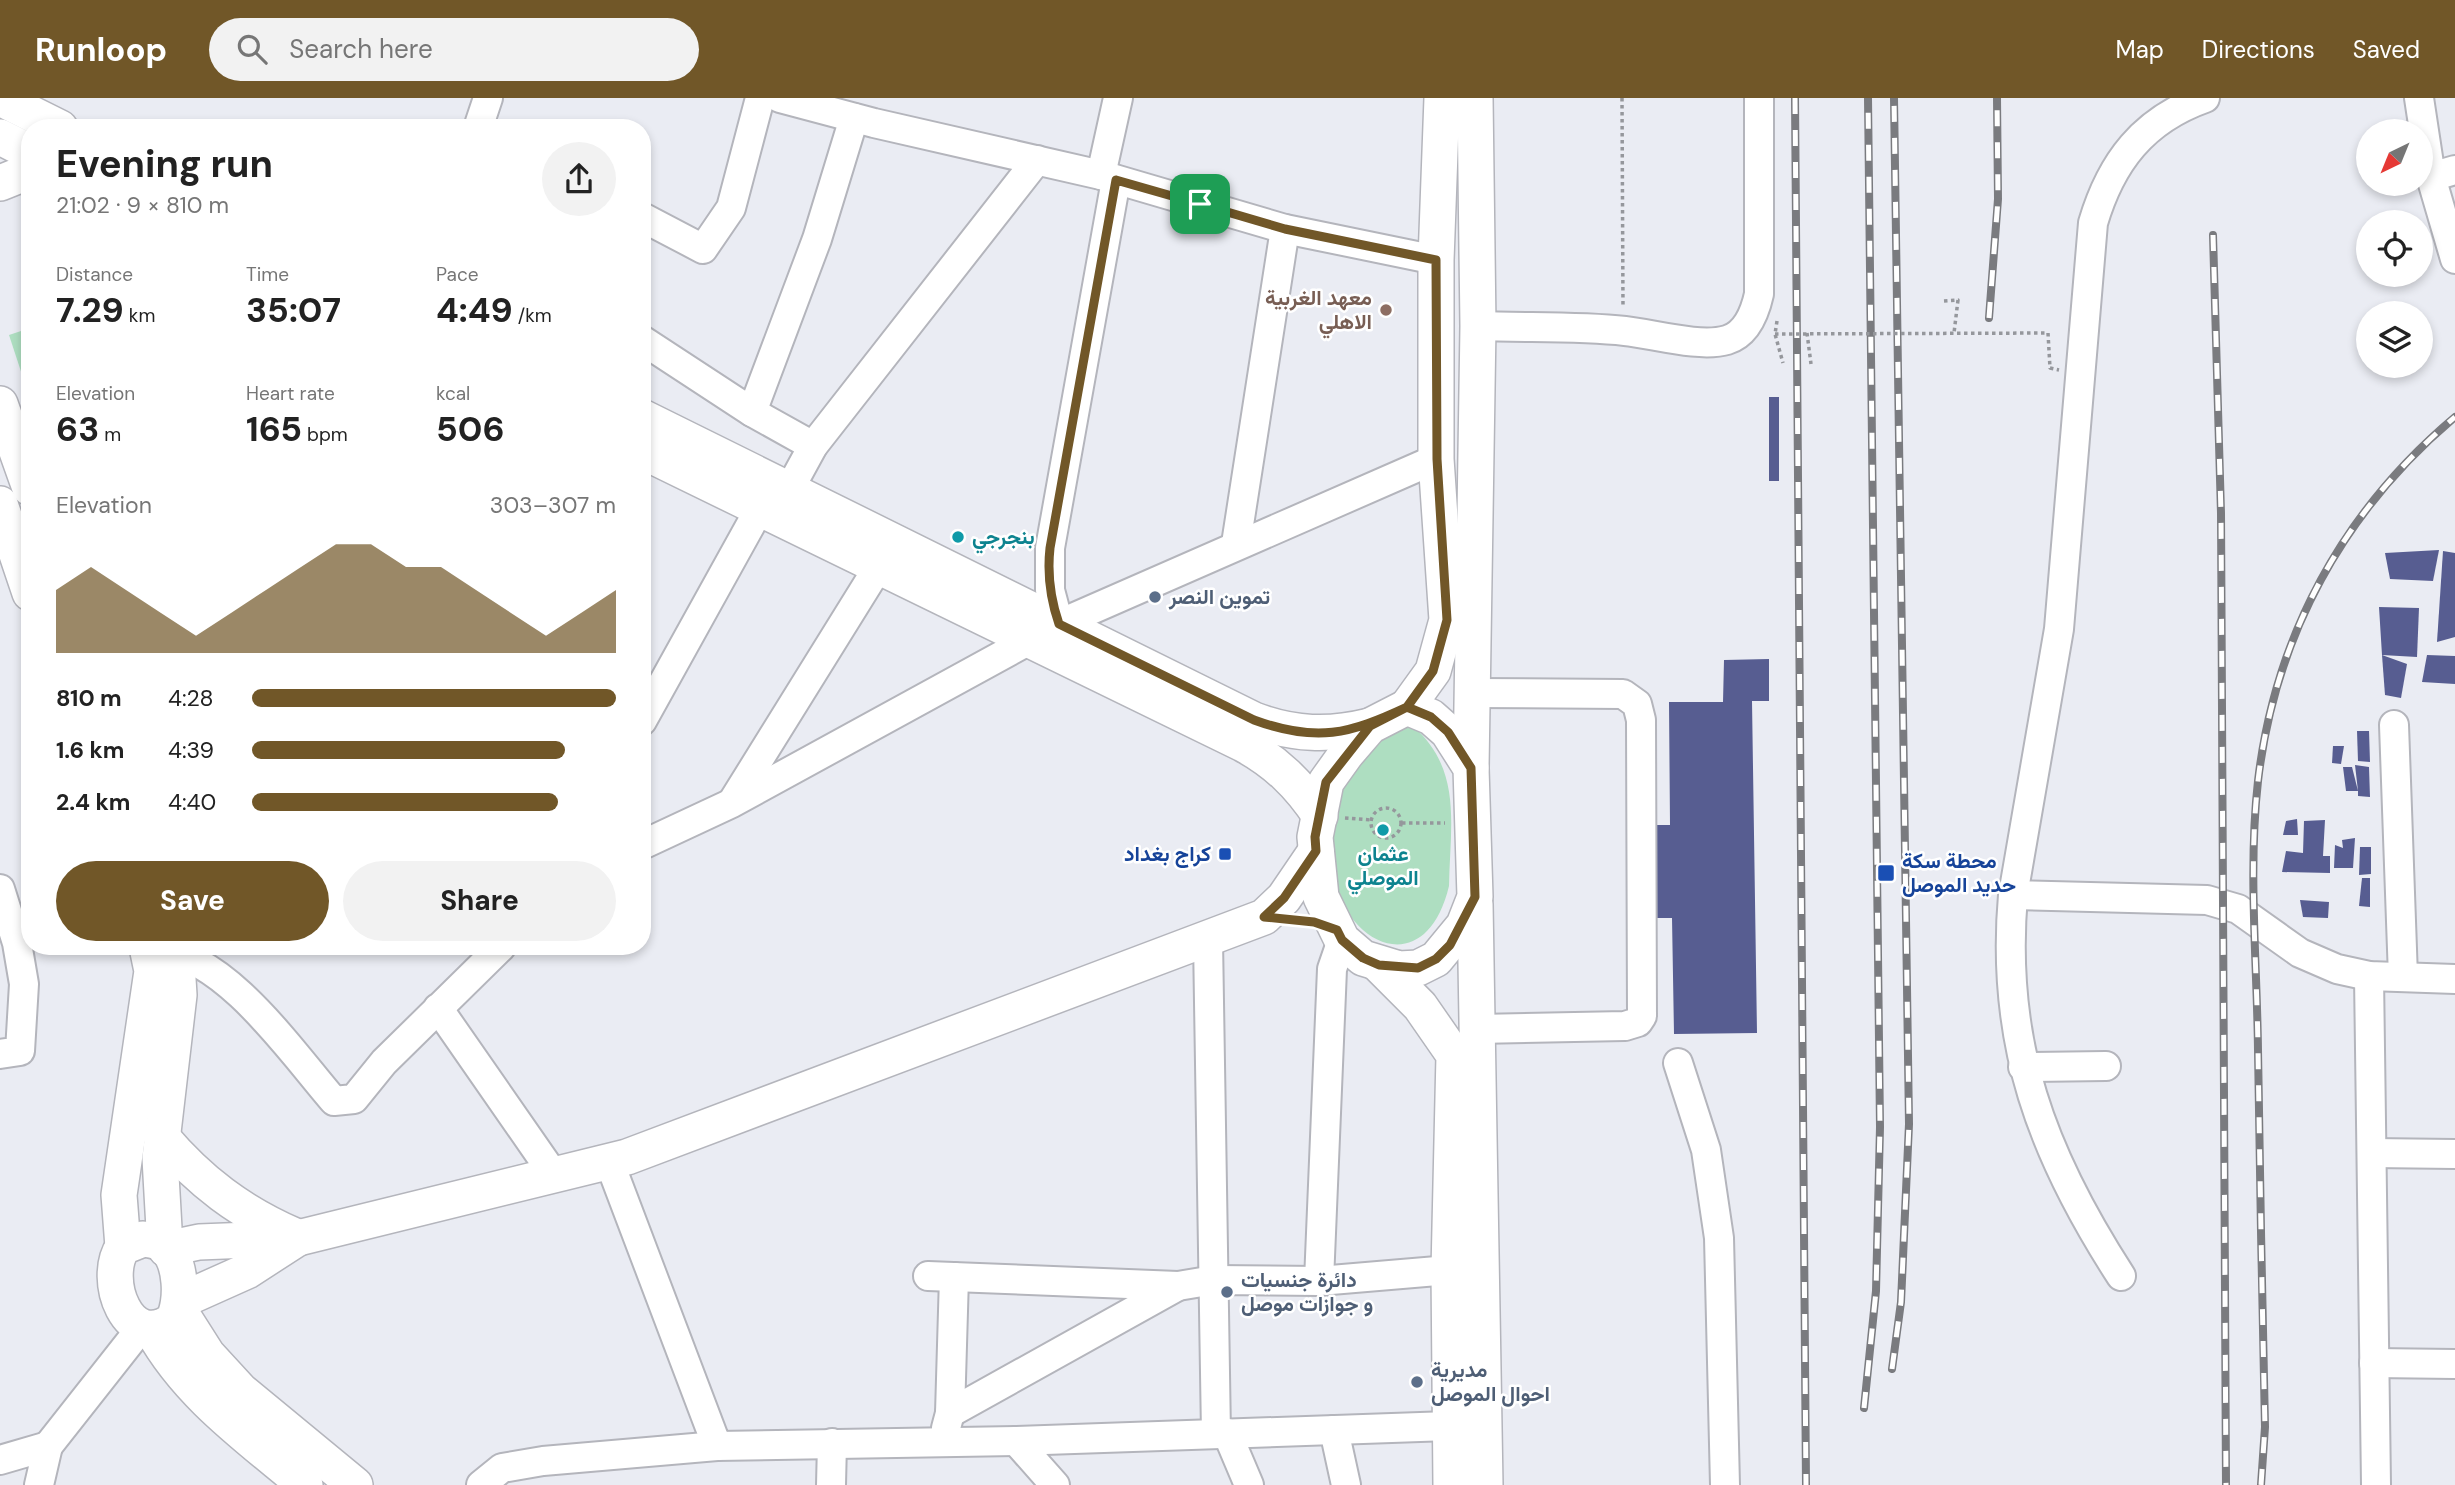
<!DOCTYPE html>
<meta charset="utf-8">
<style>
:root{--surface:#fff;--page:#f2f2f2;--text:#222;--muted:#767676;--accent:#715728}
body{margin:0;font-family:"DM Sans",Vazirmatn,sans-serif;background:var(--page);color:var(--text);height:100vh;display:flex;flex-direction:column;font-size:26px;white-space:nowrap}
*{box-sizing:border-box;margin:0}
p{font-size:23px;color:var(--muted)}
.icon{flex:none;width:38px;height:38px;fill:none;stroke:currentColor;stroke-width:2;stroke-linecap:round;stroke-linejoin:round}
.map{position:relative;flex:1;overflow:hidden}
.panel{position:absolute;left:21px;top:21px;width:630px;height:836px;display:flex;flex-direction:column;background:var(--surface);border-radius:28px;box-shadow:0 4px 10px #0003}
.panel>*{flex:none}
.needle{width:46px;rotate:223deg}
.buttons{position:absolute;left:2356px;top:21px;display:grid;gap:14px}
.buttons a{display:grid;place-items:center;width:77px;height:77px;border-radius:50%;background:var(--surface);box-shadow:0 4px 10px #0003;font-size:35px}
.pin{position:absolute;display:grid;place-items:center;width:60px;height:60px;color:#fff;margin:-30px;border-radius:14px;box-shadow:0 4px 10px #0006}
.round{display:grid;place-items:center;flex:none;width:74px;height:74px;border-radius:37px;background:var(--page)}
.overview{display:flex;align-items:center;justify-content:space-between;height:119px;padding:0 35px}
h1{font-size:38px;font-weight:700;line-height:52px}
.figures{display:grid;grid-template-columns:repeat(3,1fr);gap:10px;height:119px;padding:7px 35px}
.figures div{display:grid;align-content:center}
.figures b{font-size:35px;font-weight:700}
.figures small{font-size:19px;font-weight:400}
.figures p{font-size:19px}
.chart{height:196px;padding:14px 35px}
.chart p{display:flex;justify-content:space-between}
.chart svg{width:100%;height:126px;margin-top:7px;fill:var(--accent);opacity:.7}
.button{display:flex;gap:14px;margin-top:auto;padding:14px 35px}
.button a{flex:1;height:80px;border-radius:42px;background:var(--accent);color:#fff;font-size:28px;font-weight:700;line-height:80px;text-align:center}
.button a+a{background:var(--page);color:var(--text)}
ul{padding:0 35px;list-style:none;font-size:23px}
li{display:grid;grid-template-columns:112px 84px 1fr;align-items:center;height:52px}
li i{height:18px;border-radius:9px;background:var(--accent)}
header{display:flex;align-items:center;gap:42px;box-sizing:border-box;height:98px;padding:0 35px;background:var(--accent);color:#fff}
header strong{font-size:33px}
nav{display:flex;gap:38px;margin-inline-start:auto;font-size:24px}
.search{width:490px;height:63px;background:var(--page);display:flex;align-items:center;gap:18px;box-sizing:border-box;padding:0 24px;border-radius:38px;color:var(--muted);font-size:26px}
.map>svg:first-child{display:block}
.green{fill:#aedec1}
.building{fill:#575d91}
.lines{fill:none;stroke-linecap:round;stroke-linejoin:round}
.minor-casing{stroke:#b4b5bc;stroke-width:32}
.major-casing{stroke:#b4b5bc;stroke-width:38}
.path{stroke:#95979c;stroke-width:3.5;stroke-dasharray:3.5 3.5;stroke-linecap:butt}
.minor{stroke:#fff;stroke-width:28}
.major{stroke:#fff;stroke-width:35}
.rail-casing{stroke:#7a7b7f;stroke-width:8}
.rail{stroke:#fff;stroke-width:5;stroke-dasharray:16;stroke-linecap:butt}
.path-bridge{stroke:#95979c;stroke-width:3.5;stroke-dasharray:3.5 3.5;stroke-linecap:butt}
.route-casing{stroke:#fff;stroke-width:14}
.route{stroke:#715728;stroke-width:9}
.education-dot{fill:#8d6e63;stroke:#fff;stroke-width:2.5}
.culture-dot{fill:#0f9aa8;stroke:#fff;stroke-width:2.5}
.service-dot{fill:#5c6f8a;stroke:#fff;stroke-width:2.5}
.transit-dot{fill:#1a4fb4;stroke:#fff;stroke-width:2.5}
.labels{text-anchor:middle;stroke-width:5;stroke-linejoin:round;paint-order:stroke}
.education-label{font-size:21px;font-weight:bold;fill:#785e54;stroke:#fff;text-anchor:end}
.culture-label{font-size:21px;font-weight:bold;fill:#0d838f;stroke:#fff;text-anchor:start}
.service-label{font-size:21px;font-weight:bold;fill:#4e5e75;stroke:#fff;text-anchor:start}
.transit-label{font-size:21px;font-weight:bold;fill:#164399;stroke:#fff;text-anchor:end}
</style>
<header>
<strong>Runloop</strong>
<div class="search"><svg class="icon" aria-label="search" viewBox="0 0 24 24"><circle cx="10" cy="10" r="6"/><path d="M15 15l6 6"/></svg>Search here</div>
<nav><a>Map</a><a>Directions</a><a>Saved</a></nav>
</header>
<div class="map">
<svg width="2455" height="1387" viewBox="0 0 2455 1387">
<rect width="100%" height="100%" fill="#eaecf3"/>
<g class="green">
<polygon points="30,230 30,301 9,237"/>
<path d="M1391,628H1413C1463,672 1450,728 1449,788C1427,880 1351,853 1332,778C1326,756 1329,735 1333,714C1335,705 1335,691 1340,683C1352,663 1375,645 1391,628Z"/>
</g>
<g class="building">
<rect x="1769" y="299" width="10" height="84"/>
<polygon points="2439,452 2433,483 2390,481 2385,455"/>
<polygon points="2443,453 2455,455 2455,539 2437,544"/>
<polygon points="2379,509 2419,510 2417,559 2382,557"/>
<polygon points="2382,557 2407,566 2401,600 2385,597"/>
<polygon points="2427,557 2455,558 2455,586 2422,584"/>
<polygon points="1769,561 1769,603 1752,603 1757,935 1674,936 1672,820 1654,820 1653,727 1670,727 1669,604 1723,604 1724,562"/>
<polygon points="2357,633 2369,633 2370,664 2358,663"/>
<polygon points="2333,648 2344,648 2341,666 2332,665"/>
<polygon points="2355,667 2369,669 2370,699 2358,698 2358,693 2346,693 2343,669 2352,669 2358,693"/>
<polygon points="2297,721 2298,737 2283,737 2286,723"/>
<polygon points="2325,722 2323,758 2330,758 2330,775 2282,774 2286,753 2303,755 2304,723"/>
<polygon points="2355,740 2353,770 2334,770 2335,747 2343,750 2342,742"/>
<polygon points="2360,749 2371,749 2371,776 2359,777"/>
<polygon points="2362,780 2370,780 2370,809 2359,808"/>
<polygon points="2300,802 2329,804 2328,820 2303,819"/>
</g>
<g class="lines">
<defs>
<g id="minor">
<polyline points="780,0 874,25 1101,77 1285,131 1436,162"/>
<path d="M2205,0C2143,22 2111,64 2093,125L2059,531L2013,797L2207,802L2238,811L2300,855L2337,871L2369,878L2455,881"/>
<polyline points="2419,0 2431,79 2455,161"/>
<polyline points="478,30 488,0"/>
<polyline points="1101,77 1118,0"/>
<polyline points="2431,79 2455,72"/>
<polyline points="642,119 703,151 731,110 760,0"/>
<path d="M1478,228C1527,230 1577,228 1625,233C1653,236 1700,250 1727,242C1747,236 1755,214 1759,196V0"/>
<polyline points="642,242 752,314"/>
<polyline points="813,348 752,314 817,141 854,20"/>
<polyline points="789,392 813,348 1037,62"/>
<polyline points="1236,446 1285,131"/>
<polyline points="1059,526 1050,492 1050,450 1116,82"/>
<polyline points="1473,595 1623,596 1637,606 1641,622 1642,918 1638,924 1625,928 1477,931"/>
<polyline points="642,623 760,410"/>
<polyline points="2394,627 2403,879"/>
<polyline points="733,703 879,468"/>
<polyline points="642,747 732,705 1059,526 1436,361"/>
<polyline points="0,791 17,845 24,886 20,953 0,956"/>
<path d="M2013,797C2000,945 2042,1056 2121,1178"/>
<polyline points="1208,842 1216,1336"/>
<path d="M162,854C225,857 294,957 334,1003L354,1001L384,964L501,849"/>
<polyline points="2369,878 2376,1387"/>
<polyline points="438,910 554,1077"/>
<polyline points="1678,965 1706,1052 1719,1140 1725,1387"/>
<polyline points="2023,969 2106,968"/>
<polyline points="2372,1055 2455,1056"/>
<polyline points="609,1063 717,1348 1016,1343 1449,1328"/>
<polyline points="928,1178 1178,1188 1214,1182 1319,1183 1449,1172"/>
<polyline points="1319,1183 1332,871 1342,842"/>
<polyline points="2374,1265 2455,1266"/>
<polyline points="950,1315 1178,1188"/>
<polyline points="946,1330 950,1315 954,1179"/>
<polyline points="1334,1332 1346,1387"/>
<polyline points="1227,1335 1249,1387"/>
<polyline points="1016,1343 1055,1387"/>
<polyline points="48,1348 141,1230"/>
<polyline points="0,1362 48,1348 39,1387"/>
<polyline points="481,1387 502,1370 543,1363 717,1348"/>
<polyline points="831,1387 832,1345"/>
</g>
<g id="major">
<polyline points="0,0 60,30"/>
<polyline points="0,39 30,54"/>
<polyline points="0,85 30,73"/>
<polyline points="0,306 30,390"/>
<path d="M642,319L1254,622C1294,637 1329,638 1370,628"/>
<path d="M642,353L1243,646C1276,664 1299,686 1320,718"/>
<polyline points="0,406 30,495"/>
<polygon points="1407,609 1431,619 1448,634 1471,670 1475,799 1464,827 1436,861 1418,870 1399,871 1363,860 1342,842 1321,799 1315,739 1326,684 1346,656 1370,628"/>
<polyline points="1407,609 1433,573 1447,522 1436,361 1436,162 1442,0"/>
<polyline points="1471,670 1478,228 1475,0"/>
<polyline points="1475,806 1485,1387"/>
<polyline points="1379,867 1420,908 1454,957 1449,1172 1451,1387"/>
<path d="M161,1038C200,1084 240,1114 295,1138"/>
<path d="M143,1141C150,1142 159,1143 164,1148C182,1163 183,1204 173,1222C128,1255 101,1181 123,1149Z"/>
<polyline points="165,1148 160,1060 179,897 176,849"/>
<polyline points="123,1149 119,1097 152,873 147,849"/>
<polyline points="166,1151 199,1144 298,1140 627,1059 1264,819 1284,800 1316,753"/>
<polyline points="180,1203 247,1173 298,1140"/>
<polyline points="179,1212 207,1256 241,1293 355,1387"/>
<path d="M152,1232C188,1297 248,1339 305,1387"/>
</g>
</defs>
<use href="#minor" class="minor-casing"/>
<use href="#major" class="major-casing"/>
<g class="path">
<polyline points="1622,0 1623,210"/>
<polyline points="1944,203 1958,202 1954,235"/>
<polyline points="1777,223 1775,236 1783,265"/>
<polyline points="1807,235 1811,266"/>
<polyline points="2048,235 2050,270 2059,272"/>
<circle cx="1386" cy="725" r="15"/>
<polyline points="1345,720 1371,722"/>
<polyline points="1402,725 1445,725"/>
</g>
<use href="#minor" class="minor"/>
<use href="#major" class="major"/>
<defs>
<g id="rail">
<polyline points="1795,0 1806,1387"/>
<polyline points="2213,137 2221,415 2226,1387"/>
<polyline points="1989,220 1998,101 1997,0"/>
<polyline points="1892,1271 1901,1204 1909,1026 1894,0"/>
<polyline points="1864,1310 1876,1193 1880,1029 1868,0"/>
<path d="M2261,1387L2265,1329C2262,1203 2260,1078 2258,952C2257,863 2248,772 2258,683C2275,538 2343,413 2455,319"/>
</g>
</defs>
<use href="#rail" class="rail-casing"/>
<use href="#rail" class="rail"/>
<polyline class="path-bridge" points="1775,236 2048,235"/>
</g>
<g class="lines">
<defs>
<path id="route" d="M1200,106L1285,131L1436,162L1437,361L1447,522L1433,573L1407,609L1370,628L1326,684L1315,739L1316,753L1284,800L1264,819L1314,824L1337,832L1342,842L1363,860L1379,867L1418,870L1436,861L1450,847L1475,799L1471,670L1448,634L1431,619L1407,609C1349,636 1317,645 1254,622L1059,526C1050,500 1047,477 1050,450L1116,82L1200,106"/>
</defs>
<use href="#route" class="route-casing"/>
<use href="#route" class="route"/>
</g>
<circle class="education-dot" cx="1386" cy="212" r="7"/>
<g class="culture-dot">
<circle cx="958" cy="439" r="7"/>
<circle cx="1383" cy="732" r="7"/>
</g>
<g class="service-dot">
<circle cx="1155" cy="499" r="7"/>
<circle cx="1227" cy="1194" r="7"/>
<circle cx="1417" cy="1284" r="7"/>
</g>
<g class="transit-dot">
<rect x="1218" y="749" width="14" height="14" rx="3.5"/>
<rect x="1877" y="766" width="18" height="18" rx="3.5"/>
</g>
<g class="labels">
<g class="education-label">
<text x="1372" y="207">معهد الغربية<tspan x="1372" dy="24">الاهلي</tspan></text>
</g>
<g class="culture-label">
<text x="972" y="446">بنجرجي</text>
<text x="1383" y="763" text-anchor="middle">عثمان<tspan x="1383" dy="24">الموصلي</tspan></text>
</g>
<g class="service-label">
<text x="1169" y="506">تموين النصر</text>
<text x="1241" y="1189">دائرة جنسيات<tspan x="1241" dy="24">و جوازات موصل</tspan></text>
<text x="1431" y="1279">مديرية<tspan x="1431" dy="24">احوال الموصل</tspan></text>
</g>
<g class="transit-label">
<text x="1211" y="763">كراج بغداد</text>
<text x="1902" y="770" text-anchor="start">محطة سكة<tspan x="1902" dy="24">حديد الموصل</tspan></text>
</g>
</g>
</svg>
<div class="buttons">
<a><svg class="needle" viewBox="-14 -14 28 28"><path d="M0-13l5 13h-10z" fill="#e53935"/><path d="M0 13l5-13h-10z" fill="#767676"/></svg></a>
<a><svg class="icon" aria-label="locate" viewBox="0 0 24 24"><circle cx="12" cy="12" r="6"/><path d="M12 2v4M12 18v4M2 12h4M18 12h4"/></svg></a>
<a><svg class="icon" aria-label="layers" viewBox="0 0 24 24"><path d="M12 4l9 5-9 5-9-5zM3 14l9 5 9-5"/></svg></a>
</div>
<div class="pin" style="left:1200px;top:106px;background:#1e9e55"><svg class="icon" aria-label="arrive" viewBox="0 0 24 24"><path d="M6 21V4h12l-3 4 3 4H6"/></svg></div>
<section class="panel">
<div class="overview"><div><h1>Evening run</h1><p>21:02 · 9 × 810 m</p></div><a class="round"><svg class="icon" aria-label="share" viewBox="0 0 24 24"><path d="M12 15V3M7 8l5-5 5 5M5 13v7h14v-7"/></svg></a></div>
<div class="figures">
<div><p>Distance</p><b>7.29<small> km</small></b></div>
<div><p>Time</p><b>35:07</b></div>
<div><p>Pace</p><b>4:49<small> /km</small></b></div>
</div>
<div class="figures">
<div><p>Elevation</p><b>63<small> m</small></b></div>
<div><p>Heart rate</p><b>165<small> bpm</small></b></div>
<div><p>kcal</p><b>506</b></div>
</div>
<div class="chart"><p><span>Elevation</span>303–307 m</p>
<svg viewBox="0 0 160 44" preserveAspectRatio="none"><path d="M0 44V22L10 14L20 22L30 30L40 38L50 30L60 22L70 14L80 6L90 6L100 14L110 14L120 22L130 30L140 38L150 30L160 22V44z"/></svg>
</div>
<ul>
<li><b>810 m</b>4:28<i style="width:100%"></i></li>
<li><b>1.6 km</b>4:39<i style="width:86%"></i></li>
<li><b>2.4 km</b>4:40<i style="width:84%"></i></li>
</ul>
<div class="button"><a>Save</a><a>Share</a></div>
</section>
</div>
